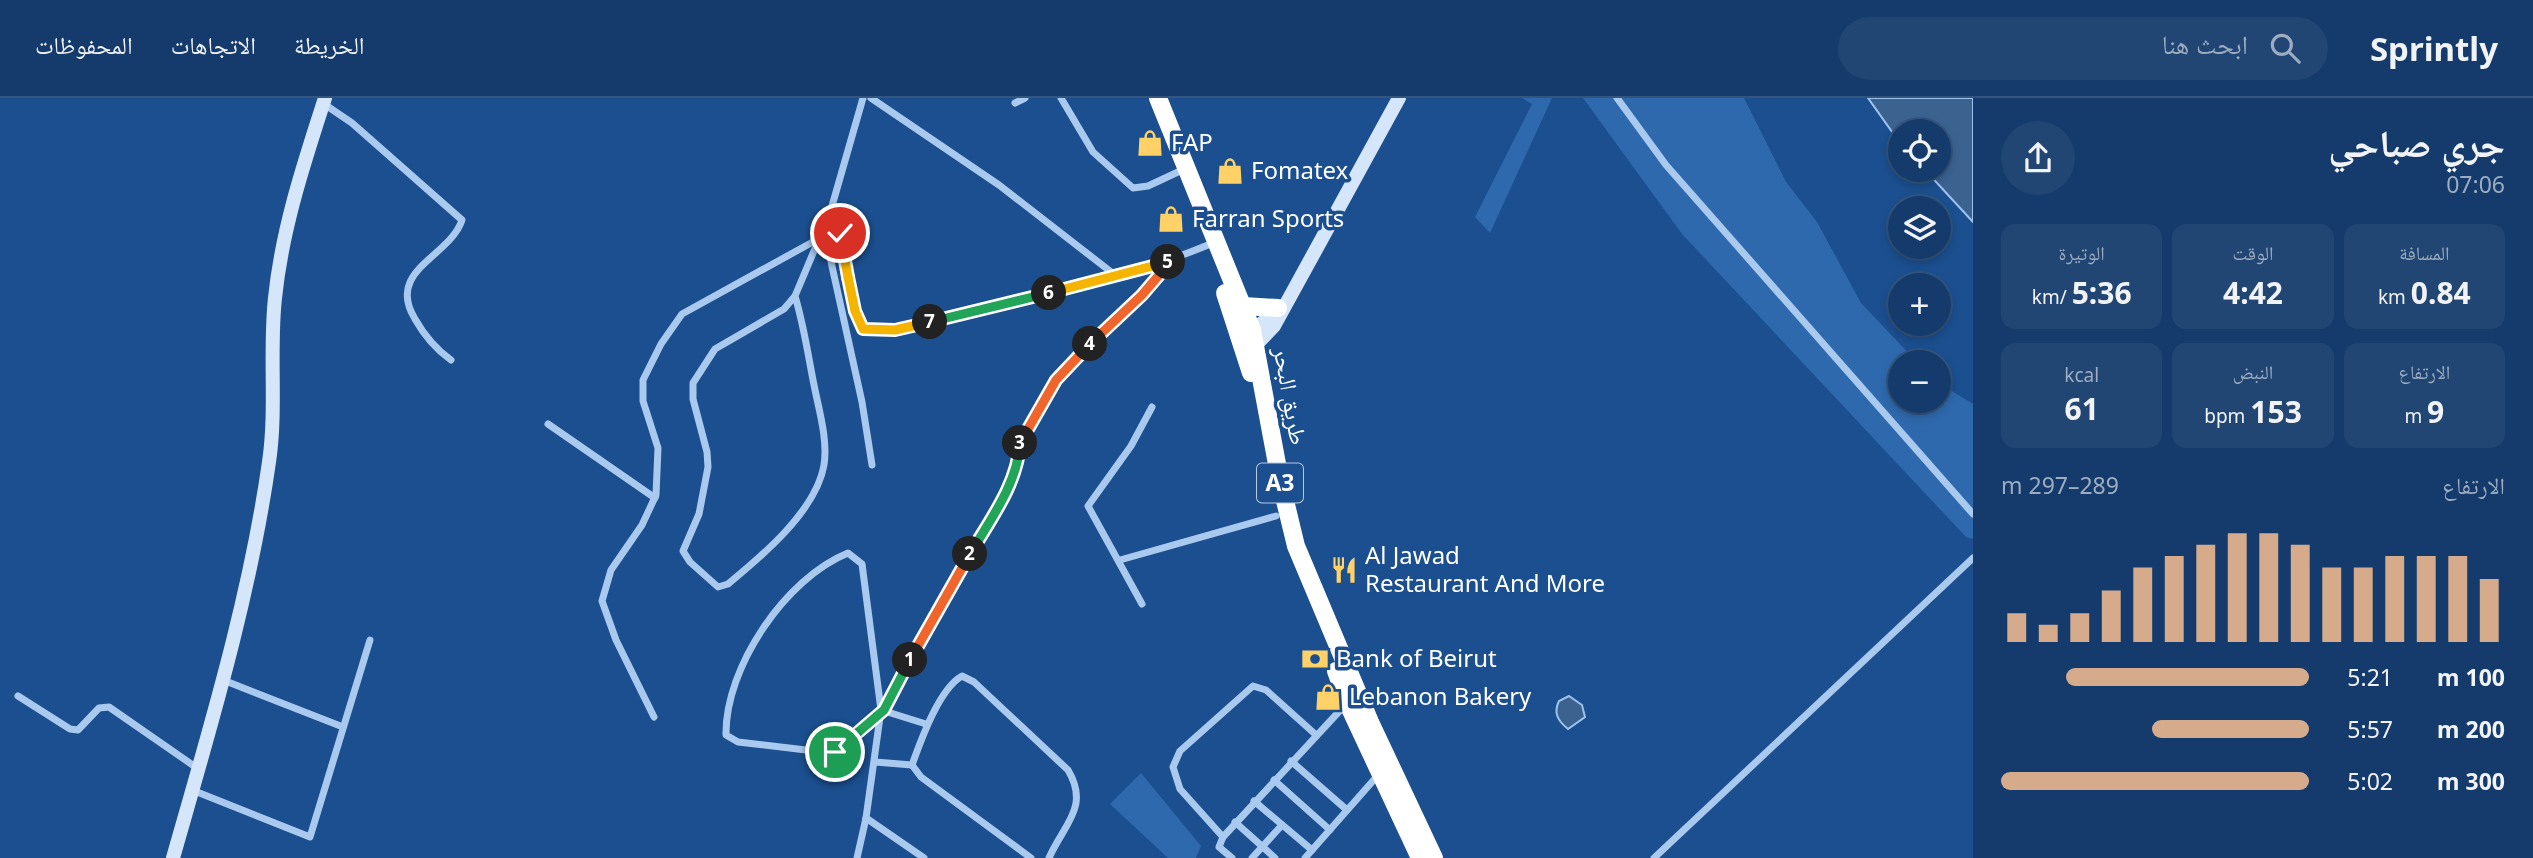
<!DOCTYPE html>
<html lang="ar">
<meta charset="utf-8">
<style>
:root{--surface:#143b6b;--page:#214673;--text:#f1f3f6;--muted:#9dadc1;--line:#33557e;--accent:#d6ab8b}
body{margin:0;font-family:"Noto Sans","Noto Naskh Arabic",sans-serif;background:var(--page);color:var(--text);direction:rtl;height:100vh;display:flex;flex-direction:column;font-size:26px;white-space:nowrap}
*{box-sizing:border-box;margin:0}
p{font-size:23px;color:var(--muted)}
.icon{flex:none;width:38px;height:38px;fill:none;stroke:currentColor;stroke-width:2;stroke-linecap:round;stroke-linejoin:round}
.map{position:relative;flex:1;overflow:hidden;direction:ltr}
.side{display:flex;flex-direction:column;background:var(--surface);width:560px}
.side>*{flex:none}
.tools{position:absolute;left:1888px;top:21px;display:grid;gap:14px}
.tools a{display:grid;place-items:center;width:63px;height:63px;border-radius:50%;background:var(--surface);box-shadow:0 4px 10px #0003,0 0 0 2px var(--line);font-size:35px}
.pin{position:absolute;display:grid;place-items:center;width:60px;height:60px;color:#fff;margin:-30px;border:4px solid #fff;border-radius:50%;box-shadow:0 2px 7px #0007}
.km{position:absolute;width:35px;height:35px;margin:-18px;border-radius:50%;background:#222;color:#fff;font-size:19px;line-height:35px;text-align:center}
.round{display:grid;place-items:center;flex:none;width:74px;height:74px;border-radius:37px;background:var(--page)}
.head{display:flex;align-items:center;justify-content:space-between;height:119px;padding:0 28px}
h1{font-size:38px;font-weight:700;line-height:52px}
.stats{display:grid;grid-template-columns:repeat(3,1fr);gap:10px;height:119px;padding:7px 28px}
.stats div{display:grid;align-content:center;border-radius:14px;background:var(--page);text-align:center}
.stats b{font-size:30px;font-weight:700}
.stats small{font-size:19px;font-weight:400}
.stats p{font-size:19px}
.chart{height:196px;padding:14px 28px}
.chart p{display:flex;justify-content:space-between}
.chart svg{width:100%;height:126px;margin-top:7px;stroke:var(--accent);stroke-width:6}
ul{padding:0 28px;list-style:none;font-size:23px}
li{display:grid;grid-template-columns:112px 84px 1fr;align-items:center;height:52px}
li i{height:18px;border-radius:9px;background:var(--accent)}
header{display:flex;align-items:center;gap:42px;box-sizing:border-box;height:98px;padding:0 35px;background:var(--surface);border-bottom:2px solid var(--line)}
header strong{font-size:33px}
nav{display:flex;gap:38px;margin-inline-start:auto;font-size:24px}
.search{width:490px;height:63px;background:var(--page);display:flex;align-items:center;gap:18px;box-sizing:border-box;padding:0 24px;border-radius:38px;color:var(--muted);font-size:26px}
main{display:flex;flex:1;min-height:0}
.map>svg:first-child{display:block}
.green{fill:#2e69ad}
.water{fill:#3c6290;stroke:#9cc4f0;stroke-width:2}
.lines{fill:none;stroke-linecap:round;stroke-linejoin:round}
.street{stroke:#a9c9ee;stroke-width:7}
.secondary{stroke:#d6e6fa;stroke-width:14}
.highway{stroke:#fff;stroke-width:18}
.split-1-casing{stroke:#fff;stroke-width:14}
.split-2-casing{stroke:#fff;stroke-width:14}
.split-3-casing{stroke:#fff;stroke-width:14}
.split-4-casing{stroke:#fff;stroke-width:14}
.split-5-casing{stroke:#fff;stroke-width:14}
.split-6-casing{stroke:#fff;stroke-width:14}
.split-7-casing{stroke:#fff;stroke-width:14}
.split-8-casing{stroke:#fff;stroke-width:14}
.split-9-casing{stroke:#fff;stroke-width:14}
.split-1{stroke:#22a559;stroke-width:9}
.split-2{stroke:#f0652b;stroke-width:9}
.split-3{stroke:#22a559;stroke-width:9}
.split-4{stroke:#f0652b;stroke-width:9}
.split-5{stroke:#f0652b;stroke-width:9}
.split-6{stroke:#f5b400;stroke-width:9}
.split-7{stroke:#22a559;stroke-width:9}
.split-8{stroke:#f5b400;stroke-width:9}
.split-9{stroke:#f5b400;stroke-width:9}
.labels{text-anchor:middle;stroke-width:7;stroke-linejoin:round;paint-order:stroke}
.shield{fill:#1b4f8f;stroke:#bbcadd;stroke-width:2}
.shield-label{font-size:23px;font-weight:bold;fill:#fff}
.poi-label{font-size:24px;fill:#fff;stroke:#1b4f8f;text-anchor:start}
.street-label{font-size:24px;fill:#fff;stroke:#1b4f8f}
</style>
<header>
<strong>Sprintly</strong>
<div class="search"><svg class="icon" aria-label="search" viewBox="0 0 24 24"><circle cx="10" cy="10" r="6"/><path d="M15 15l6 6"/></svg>ابحث هنا</div>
<nav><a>الخريطة</a><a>الاتجاهات</a><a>المحفوظات</a></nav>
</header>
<main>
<section class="side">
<div class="head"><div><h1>جري صباحي</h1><p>07:06</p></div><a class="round"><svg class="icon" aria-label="share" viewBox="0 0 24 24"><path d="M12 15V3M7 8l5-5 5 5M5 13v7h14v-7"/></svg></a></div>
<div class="stats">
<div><p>المسافة</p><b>0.84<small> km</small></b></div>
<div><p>الوقت</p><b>4:42</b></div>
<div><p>الوتيرة</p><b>5:36<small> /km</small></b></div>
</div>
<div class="stats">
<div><p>الارتفاع</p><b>9<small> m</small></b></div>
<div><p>النبض</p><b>153<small> bpm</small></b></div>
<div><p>kcal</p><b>61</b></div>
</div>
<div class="chart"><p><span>الارتفاع</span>289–297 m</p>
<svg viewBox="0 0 160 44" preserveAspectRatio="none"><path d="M5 44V34M15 44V38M25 44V34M35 44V26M45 44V18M55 44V14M65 44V10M75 44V6M85 44V6M95 44V10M105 44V18M115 44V18M125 44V14M135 44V14M145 44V14M155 44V22"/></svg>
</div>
<ul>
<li><b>100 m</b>5:21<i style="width:79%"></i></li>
<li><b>200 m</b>5:57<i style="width:51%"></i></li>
<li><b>300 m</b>5:02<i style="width:100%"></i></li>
</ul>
</section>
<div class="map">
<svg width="1973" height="760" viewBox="0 0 1973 760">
<rect width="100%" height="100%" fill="#1b4f8f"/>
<g class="green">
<polygon points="1522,0 1552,0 1490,135 1475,119 1532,6"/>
<polygon points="1583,0 1744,0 1786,84 1817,124 1861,205 1917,264 1900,264 1900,303 1939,303 1939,285 1973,306 1973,441 1966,439 1682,136"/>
<polygon points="1141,675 1201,748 1196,760 1168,760 1110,706"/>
</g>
<g class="water">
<polygon points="1868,0 1973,0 1973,124 1925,72 1939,72 1939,33 1900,33 1900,45"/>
<path d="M1569,598L1582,607L1585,619L1568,631C1558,623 1553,615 1559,603Z"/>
</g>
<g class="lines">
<g class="street">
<polyline points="871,0 999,87 1115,177"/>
<polyline points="1061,0 1093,54 1133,90 1148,88 1178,74"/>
<polyline points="1617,0 1666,67 1973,416"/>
<polyline points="1015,5 1025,0"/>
<path d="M324,6L352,25L462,122C450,159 385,172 415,221C424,237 437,252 451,262"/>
<path d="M828,122C855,147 845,197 862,229L895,232C999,208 1109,188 1208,147"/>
<polyline points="824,132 862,304 872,367"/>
<path d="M795,198C804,228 808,257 814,287C819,312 828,342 824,367C816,413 762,458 728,486L718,489L690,464L683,453L699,416L708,369L707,354L693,301V285L715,251L784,211L795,198L830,115L863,0"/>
<polyline points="548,326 655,400"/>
<polyline points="1120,462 1276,418"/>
<polyline points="1142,506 1088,408 1131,348 1152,309"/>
<polyline points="223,582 343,629"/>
<polyline points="18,598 70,631 78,632 99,610 109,609 197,670"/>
<polyline points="881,612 926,626"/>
<polyline points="884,612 1005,397 1019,360 1020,342 1056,282 1067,267 1142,197 1172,162"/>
<polyline points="654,619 616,542 602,503 611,472 642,427 656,397 658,350 643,303 643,282 661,246 682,216 820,140"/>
<polyline points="1291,663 1347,712"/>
<polyline points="875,664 912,667"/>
<path d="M912,667C921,642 939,591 962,578L974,584L1068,672C1090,709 1064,726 1049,760"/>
<polyline points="912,667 921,679 1031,760"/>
<polyline points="1274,682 1330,732"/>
<polyline points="192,692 310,739 370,542"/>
<polyline points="1254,703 1312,752"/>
<polyline points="866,720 924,760"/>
<polyline points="1235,724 1275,760"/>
<polyline points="1223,739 1180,691 1173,669 1180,653 1253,588 1266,592 1315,636"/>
<path d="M857,760L866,720L881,612L862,466L848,455C786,480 725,569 726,637L738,644L831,655L880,616"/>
<polyline points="1232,760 1219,749 1223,739 1346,606"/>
<polyline points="1252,760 1282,727"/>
<polyline points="1305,760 1379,676"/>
<polyline points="1654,760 1973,460"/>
</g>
<g class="secondary">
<polyline points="1245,239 1283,208"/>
<polyline points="1249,254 1274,228 1399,0"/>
<path d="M173,760C210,630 250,498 269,364C277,310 269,254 275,200C282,131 304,65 325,0"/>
</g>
<g class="highway">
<polyline points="1158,0 1252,232 1280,382 1296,448 1370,624 1434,760"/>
<polyline points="1225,195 1251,275"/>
<polyline points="1243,208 1278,210"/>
<polyline points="1336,573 1347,604 1420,760"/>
</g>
</g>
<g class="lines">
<defs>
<polyline id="split-1" points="835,654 884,612 910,562"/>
<polyline id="split-2" points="910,562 970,456"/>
<path id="split-3" d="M970,456C990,422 1018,385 1020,345"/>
<polyline id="split-4" points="1020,345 1056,282 1090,246"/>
<polyline id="split-5" points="1090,246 1142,197 1172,162 1168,164"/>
<polyline id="split-6" points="1049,195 1168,164"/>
<polyline id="split-7" points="930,224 1049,195"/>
<polyline id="split-8" points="848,179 855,213 863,231 895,232 930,224"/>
<polyline id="split-9" points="840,135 848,179"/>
</defs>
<use href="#split-1" class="split-1-casing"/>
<use href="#split-2" class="split-2-casing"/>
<use href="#split-3" class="split-3-casing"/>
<use href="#split-4" class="split-4-casing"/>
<use href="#split-5" class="split-5-casing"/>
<use href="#split-6" class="split-6-casing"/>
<use href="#split-7" class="split-7-casing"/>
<use href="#split-8" class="split-8-casing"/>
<use href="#split-9" class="split-9-casing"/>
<use href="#split-1" class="split-1"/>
<use href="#split-2" class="split-2"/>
<use href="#split-3" class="split-3"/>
<use href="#split-4" class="split-4"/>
<use href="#split-5" class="split-5"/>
<use href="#split-6" class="split-6"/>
<use href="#split-7" class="split-7"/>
<use href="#split-8" class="split-8"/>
<use href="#split-9" class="split-9"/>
</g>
<defs>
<symbol id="shop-bare" viewBox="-9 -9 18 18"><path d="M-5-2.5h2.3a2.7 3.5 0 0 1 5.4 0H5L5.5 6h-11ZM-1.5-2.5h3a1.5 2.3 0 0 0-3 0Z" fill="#ffd166" stroke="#1b4f8f" stroke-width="2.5" paint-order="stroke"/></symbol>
<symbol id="restaurant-bare" viewBox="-9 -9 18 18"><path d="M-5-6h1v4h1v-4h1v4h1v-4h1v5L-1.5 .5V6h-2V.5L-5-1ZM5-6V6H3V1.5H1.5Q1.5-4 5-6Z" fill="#ffd166" stroke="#1b4f8f" stroke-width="2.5" paint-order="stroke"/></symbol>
<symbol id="bank-bare" viewBox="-9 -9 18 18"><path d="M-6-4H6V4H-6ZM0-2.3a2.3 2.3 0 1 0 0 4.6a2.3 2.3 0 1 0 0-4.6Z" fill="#ffd166" stroke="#1b4f8f" stroke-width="2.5" paint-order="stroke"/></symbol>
</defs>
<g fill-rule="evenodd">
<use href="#shop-bare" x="1131" y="26" width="38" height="38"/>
<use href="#shop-bare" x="1211" y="54" width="38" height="38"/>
<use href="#shop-bare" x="1152" y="102" width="38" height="38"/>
<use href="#restaurant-bare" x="1325" y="453" width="38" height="38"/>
<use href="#bank-bare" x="1296" y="542" width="38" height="38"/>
<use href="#shop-bare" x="1309" y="580" width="38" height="38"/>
</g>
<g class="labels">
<rect class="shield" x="1257" y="365.5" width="46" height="39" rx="5"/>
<g class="shield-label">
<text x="1280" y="393">A3</text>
</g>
<g class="poi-label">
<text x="1171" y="53">FAP</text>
<text x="1251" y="81">Fomatex</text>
<text x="1192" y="129">Farran Sports</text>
<text x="1365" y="466">Al Jawad<tspan x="1365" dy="28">Restaurant And More</tspan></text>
<text x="1336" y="569">Bank of Beirut</text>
<text x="1349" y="607">Lebanon Bakery</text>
</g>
<g class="street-label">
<text transform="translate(1290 298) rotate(80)" y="8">طريق البحر</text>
</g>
</g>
</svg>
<div class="tools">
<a><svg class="icon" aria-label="locate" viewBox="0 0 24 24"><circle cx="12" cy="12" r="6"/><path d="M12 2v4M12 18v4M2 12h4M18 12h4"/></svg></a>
<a><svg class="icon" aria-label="layers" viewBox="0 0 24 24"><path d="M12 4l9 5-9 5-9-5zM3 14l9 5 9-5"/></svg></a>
<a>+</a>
<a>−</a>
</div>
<div class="pin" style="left:835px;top:654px;background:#1e9e55"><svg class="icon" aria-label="arrive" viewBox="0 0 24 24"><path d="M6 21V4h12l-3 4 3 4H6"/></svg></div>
<div class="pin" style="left:840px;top:135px;background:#d93025"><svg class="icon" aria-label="check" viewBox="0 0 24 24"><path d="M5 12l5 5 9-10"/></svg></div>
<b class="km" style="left:910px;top:562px">1</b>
<b class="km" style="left:970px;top:456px">2</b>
<b class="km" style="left:1020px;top:345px">3</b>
<b class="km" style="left:1090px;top:246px">4</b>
<b class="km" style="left:1168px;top:164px">5</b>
<b class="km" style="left:1049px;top:195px">6</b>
<b class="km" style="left:930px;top:224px">7</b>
</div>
</main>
